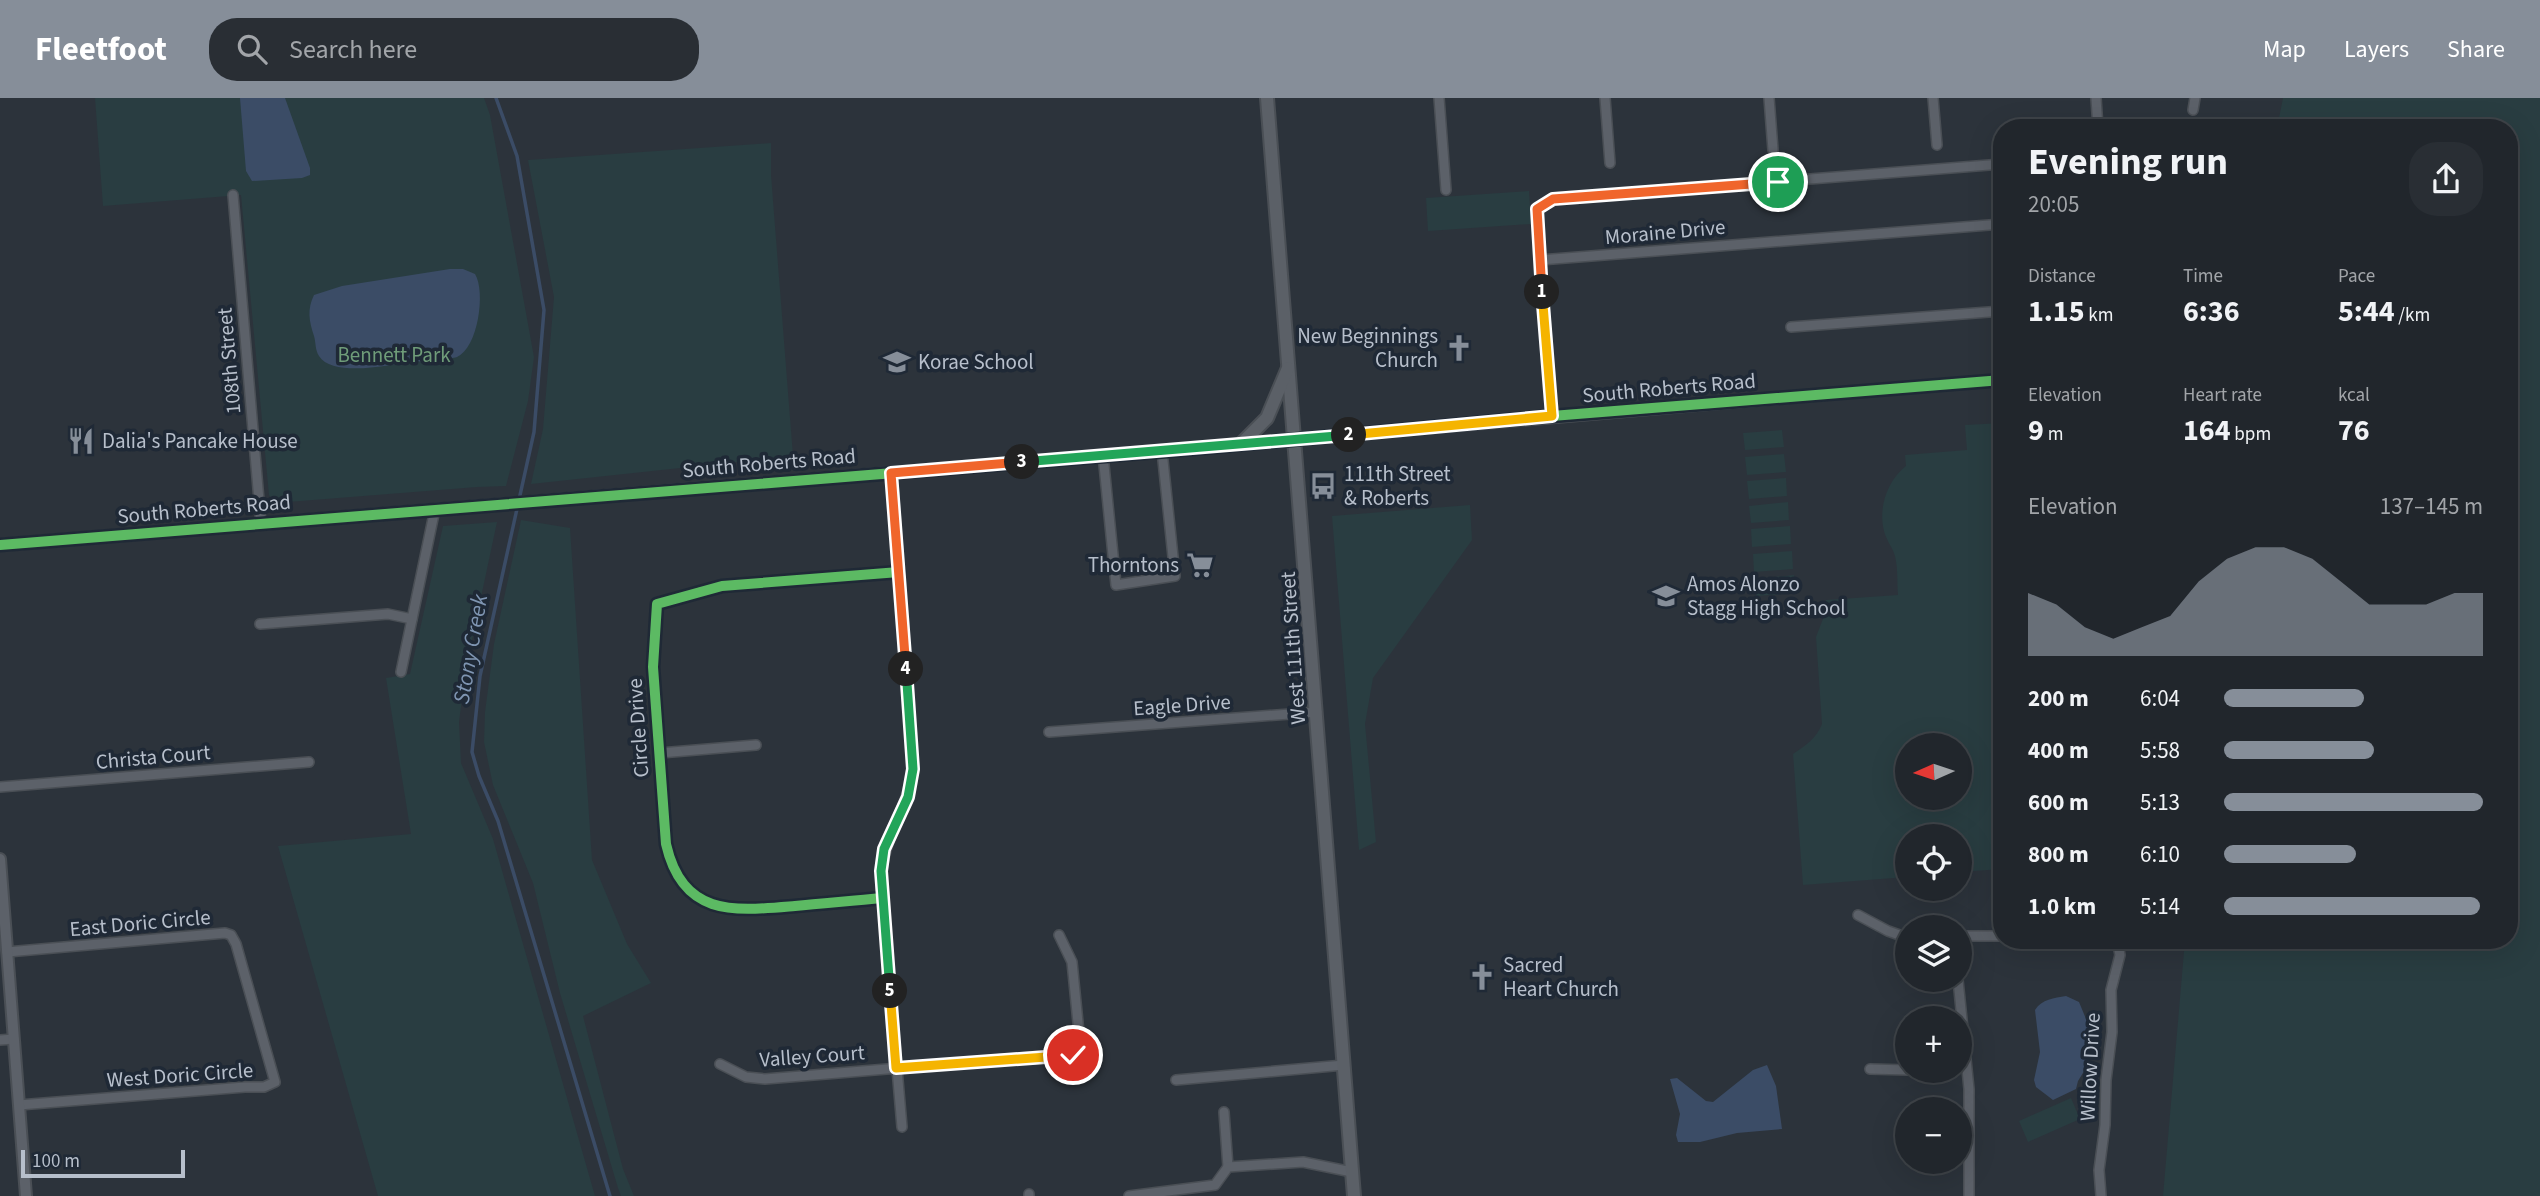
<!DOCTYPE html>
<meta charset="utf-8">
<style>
:root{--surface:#21262c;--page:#292e34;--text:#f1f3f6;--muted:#a2a5a9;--line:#3e4348;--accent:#868e99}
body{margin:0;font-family:"Source Sans 3",sans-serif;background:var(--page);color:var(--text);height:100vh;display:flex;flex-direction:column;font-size:26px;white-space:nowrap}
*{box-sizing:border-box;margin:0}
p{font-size:23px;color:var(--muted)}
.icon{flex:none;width:38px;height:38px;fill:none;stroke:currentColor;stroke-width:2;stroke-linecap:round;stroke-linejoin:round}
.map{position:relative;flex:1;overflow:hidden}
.sheet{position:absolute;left:1993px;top:21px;width:525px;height:830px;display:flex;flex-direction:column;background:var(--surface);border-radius:28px;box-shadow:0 7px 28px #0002,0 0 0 2px var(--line)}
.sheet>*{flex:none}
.needle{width:46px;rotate:267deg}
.controls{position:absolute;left:1895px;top:635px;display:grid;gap:14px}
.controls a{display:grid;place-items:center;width:77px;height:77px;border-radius:50%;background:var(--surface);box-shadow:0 7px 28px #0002,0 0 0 2px var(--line);font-size:35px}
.scale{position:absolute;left:21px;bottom:18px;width:164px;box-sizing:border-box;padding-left:7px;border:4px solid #b7bfcb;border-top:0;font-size:19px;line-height:24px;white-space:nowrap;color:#b7bfcb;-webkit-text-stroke:5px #1f2936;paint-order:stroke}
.pin{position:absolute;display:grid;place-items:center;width:60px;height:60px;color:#fff;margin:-30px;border:4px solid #fff;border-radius:50%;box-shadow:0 2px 7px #0007}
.km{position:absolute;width:35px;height:35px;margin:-18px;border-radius:50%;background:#222;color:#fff;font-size:19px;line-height:35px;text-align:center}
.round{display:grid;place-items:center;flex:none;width:74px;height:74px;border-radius:28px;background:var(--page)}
.overview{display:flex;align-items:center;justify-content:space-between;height:119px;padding:0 35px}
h1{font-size:38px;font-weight:700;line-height:52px}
.figures{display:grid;grid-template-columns:repeat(3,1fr);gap:10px;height:119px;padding:7px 35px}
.figures div{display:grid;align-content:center}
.figures b{font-size:30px;font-weight:700}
.figures small{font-size:19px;font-weight:400}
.figures p{font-size:19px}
.chart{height:196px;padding:14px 35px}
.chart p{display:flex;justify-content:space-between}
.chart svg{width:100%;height:126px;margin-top:7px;fill:var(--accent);opacity:.7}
ul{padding:0 35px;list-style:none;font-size:23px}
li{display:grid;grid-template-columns:112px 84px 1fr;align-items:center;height:52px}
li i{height:18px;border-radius:9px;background:var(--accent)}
header{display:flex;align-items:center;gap:42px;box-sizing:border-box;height:98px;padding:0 35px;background:var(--accent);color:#fff}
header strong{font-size:33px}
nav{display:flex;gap:38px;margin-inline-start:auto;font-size:24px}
.search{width:490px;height:63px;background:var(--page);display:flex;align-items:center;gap:18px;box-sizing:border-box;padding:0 24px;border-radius:28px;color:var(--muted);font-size:26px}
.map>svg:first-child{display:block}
.green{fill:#293d41;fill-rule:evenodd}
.water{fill:#3b4c66}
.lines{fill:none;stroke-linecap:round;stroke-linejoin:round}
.stream{stroke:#3b4c66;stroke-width:3.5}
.minor-casing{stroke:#4a4f55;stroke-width:12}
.tertiary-casing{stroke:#4a4f55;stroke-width:14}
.secondary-casing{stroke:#4a4f55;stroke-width:16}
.minor{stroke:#5c6169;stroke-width:9}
.tertiary{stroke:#5c6169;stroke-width:10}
.secondary{stroke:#5b6067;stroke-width:12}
.cycleway-casing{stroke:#1f2936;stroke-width:15}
.cycleway{stroke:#5cba63;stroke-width:10}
.split-1-casing{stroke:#fff;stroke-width:14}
.split-2-casing{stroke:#fff;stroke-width:14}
.split-3-casing{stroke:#fff;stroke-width:14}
.split-4-casing{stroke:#fff;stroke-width:14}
.split-5-casing{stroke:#fff;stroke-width:14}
.split-6-casing{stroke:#fff;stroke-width:14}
.split-1{stroke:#f0652b;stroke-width:9}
.split-2{stroke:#f5b400;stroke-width:9}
.split-3{stroke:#22a559;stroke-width:9}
.split-4{stroke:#f0652b;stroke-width:9}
.split-5{stroke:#22a559;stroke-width:9}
.split-6{stroke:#f5b400;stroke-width:9}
.labels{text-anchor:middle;stroke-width:7;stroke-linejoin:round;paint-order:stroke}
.street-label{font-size:21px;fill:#b7bfcb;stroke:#1f2936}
.poi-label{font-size:21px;fill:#b7bfcb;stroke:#1f2936;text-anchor:start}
.park-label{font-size:21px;fill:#6f9c79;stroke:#1f2936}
.water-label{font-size:23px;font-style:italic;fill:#7f95b2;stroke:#1f2936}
</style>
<header>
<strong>Fleetfoot</strong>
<div class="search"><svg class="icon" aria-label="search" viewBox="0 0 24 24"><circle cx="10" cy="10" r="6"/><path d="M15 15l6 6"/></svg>Search here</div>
<nav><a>Map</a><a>Layers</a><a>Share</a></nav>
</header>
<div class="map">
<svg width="2540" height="1098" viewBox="0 0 2540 1098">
<rect width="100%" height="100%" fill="#2c333b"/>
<g class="green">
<polygon points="95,0 484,0 490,17 534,259 528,303 506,388 477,389 275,405 269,397 241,97 103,108"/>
<polygon points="2283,0 2540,0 2540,1098 2163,1098 2185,842 2510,842 2510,30 2277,30"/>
<polygon points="771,45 771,77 793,358 531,386 543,331 554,199 528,62"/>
<polygon points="1529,93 1531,126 1428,133 1426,100"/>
<path d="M2002,325V771L1960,774V738H1908L1907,779L1803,787L1793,656C1806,647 1816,641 1822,626L1816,539L1826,513V502L1898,497C1897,485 1898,470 1895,458C1893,450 1886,442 1884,433C1878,410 1887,383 1906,368L1905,357L1967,352L1965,327ZM1908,648H1960V700H1908Z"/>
<polygon points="1782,332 1784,349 1745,352 1743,335"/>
<polygon points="1784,356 1786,374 1747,377 1745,359"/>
<polygon points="1786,380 1787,398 1749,401 1747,383"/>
<polygon points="1788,404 1789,422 1751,425 1749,408"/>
<polygon points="1470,407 1472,442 1373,580 1365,626 1376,744 1359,752 1332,418"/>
<polygon points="521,422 570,430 592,762 627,846 651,885 583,918 623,1071 634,1098 621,1098 618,1090 560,895 533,785 493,687 484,644 485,614 494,546"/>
<polygon points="497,424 466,570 459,624 461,665 493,741 595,1098 378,1098 278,748 411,736 386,580 410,576 443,428"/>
<polygon points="1790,428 1791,446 1752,449 1751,431"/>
<polygon points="1792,453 1793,471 1754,474 1753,456"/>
<polygon points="1794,477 1795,495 1756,498 1755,481"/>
<polygon points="2071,1000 2080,1021 2028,1044 2019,1023"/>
</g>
<g class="water">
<polygon points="240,0 285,0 310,70 310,77 302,80 252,83 246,73"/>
<path d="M450,171H463L475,176C486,194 478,250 457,259C455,260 430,264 426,264C421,264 416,262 410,263C389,268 332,279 319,258C315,252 316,245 314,238C309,223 307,211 314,197L342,188Z"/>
<path d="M2066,898L2079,904L2091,933L2086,970L2078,983L2076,991L2053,1002L2036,989L2034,982L2040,954L2035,912C2042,901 2054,900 2066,898Z"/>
<polygon points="1767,967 1776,988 1782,1031 1737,1035 1700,1044 1678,1044 1676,1037 1680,1016 1670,981 1677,980 1706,1003 1713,1004 1753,972"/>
</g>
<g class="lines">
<polyline class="stream" points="496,0 517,58 544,212 534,334 480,578 472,654 479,678 498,723 610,1098"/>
<defs>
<g id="minor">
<polyline points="1439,0 1446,92"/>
<polyline points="1605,0 1610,65"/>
<polyline points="1769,0 1773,52"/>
<polyline points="1933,0 1937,47"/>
<polyline points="2096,0 2098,30"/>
<polyline points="2193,12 2195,0"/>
<polyline points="233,97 261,426"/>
<polyline points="1540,162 2002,126"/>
<polyline points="1791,229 2002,213"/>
<polyline points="1552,318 1537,111 1553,101 2002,66"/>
<polyline points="1296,342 2002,282"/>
<polyline points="1103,357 1116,487 1175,478 1162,353"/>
<path d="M892,375L913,671C907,713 882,740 881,784L902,1029"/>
<polyline points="260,526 388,516 412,521"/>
<polyline points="401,574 435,411"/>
<polyline points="1049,634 1317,614"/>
<polyline points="660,655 756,647"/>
<polyline points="0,689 309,664"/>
<path d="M882,800C853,803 824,805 795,808C735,813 683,820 666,746L653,569L657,506L722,488L899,474"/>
<polyline points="1858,817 1888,833 1908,840"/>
<polyline points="1960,838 2002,838"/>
<polyline points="7,854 225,835 231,837 236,846 275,984 264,989 245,989 19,1007"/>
<polyline points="1958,882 1969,991 1969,1098"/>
<polyline points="0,942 14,941"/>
<polyline points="720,966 746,979 765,981 1081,955 1072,864 1059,837"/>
<polyline points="1870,971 1908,972"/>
<polyline points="1176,982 1344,967"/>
<polyline points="1224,1014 1228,1069"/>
<polyline points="1029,1096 1029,1098"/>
<polyline points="1129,1098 1215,1087 1228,1069 1303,1064 1352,1074"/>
<polyline points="2101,1098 2099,1072 2105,1027 2106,982 2112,934 2111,892 2120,857 2117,842"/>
</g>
<g id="tertiary">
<polyline points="0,447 1296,342"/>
<polyline points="0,761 26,1098"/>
</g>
<g id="secondary">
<polyline points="1267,0 1354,1098"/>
<polyline points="1241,346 1267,320 1288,270"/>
</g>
</defs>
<use href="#minor" class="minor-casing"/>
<use href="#tertiary" class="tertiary-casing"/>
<use href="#secondary" class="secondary-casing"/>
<use href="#minor" class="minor"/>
<use href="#tertiary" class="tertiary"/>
<use href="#secondary" class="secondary"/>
<defs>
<g id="cycleway">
<polyline points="0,447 1192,351 1552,318 2002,282"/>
<path d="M882,800C853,803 824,805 795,808C735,813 683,820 666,746L653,569L657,506L722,488L899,474"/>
</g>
</defs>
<use href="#cycleway" class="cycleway-casing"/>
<use href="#cycleway" class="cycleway"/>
</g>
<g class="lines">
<defs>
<polyline id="split-1" points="1542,194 1537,111 1553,101 1778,84"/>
<polyline id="split-2" points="1349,337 1552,318 1542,194"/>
<polyline id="split-3" points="1022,364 1349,337"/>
<polyline id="split-4" points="906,571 891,375 1022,364"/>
<polyline id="split-5" points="890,893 881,773 884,751 908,699 913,671 906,571"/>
<polyline id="split-6" points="890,893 896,970 1073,957"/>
</defs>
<use href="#split-1" class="split-1-casing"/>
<use href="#split-2" class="split-2-casing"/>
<use href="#split-3" class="split-3-casing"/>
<use href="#split-4" class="split-4-casing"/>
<use href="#split-5" class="split-5-casing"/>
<use href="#split-6" class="split-6-casing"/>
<use href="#split-1" class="split-1"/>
<use href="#split-2" class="split-2"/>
<use href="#split-3" class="split-3"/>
<use href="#split-4" class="split-4"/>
<use href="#split-5" class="split-5"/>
<use href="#split-6" class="split-6"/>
</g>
<defs>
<symbol id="church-bare" viewBox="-9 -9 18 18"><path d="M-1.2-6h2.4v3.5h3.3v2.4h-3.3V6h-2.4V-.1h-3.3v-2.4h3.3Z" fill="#868e99" stroke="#1f2936" stroke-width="2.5" paint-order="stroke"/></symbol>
<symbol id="school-bare" viewBox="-9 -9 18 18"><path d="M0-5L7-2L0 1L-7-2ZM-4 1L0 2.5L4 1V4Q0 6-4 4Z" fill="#868e99" stroke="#1f2936" stroke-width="2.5" paint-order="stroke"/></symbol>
<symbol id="restaurant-bare" viewBox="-9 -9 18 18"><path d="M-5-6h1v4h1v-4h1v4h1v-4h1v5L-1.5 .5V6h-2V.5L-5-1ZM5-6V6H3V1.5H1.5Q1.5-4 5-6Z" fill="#868e99" stroke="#1f2936" stroke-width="2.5" paint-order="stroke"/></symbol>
<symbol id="bus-bare" viewBox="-9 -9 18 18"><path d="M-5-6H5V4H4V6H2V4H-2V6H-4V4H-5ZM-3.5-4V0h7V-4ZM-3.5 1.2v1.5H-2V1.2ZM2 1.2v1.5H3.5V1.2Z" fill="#868e99" stroke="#1f2936" stroke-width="2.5" paint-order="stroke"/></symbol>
<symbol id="supermarket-bare" viewBox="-9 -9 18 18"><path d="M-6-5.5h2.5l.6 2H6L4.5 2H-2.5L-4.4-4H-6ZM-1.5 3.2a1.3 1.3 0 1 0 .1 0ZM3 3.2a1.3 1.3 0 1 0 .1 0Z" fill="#868e99" stroke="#1f2936" stroke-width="2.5" paint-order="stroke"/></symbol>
</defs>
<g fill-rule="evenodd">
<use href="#church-bare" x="1440" y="231" width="38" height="38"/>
<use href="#school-bare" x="878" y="245" width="38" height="38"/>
<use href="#restaurant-bare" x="62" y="324" width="38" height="38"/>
<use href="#bus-bare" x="1304" y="369" width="38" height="38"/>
<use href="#supermarket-bare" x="1181" y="448" width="38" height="38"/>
<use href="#school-bare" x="1647" y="479" width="38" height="38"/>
<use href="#church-bare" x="1463" y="860" width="38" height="38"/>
</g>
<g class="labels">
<g class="street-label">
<text transform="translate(1665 134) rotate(-5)" y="7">Moraine Drive</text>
<text transform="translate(229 263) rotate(-95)" y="7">108th Street</text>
<text transform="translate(1669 290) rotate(-5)" y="7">South Roberts Road</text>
<text transform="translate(769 365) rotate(-5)" y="7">South Roberts Road</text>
<text transform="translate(204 411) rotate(-5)" y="7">South Roberts Road</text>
<text transform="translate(1293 550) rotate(-94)" y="7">West 111th Street</text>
<text transform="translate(1182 607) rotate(-4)" y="7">Eagle Drive</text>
<text transform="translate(638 630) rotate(-94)" y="7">Circle Drive</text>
<text transform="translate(153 659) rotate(-5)" y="7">Christa Court</text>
<text transform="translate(140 825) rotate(-5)" y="7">East Doric Circle</text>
<text transform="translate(812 958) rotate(-4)" y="7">Valley Court</text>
<text transform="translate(2090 969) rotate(-87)" y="7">Willow Drive</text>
<text transform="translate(180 977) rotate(-4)" y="7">West Doric Circle</text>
</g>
<g class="poi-label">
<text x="1438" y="245" text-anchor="end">New Beginnings<tspan x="1438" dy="24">Church</tspan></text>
<text x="918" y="271">Korae School</text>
<text x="102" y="350">Dalia's Pancake House</text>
<text x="1344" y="383">111th Street<tspan x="1344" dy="24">&amp; Roberts</tspan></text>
<text x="1179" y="474" text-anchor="end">Thorntons</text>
<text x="1687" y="493">Amos Alonzo<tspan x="1687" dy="24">Stagg High School</tspan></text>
<text x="1503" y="874">Sacred<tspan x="1503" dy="24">Heart Church</tspan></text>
</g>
<g class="park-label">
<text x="394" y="264">Bennett Park</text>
</g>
<g class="water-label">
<text transform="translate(470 551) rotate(-80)" y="8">Stony Creek</text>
</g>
</g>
</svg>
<div class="controls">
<a><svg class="needle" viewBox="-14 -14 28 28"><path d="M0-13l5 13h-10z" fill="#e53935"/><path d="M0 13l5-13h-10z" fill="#a2a5a9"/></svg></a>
<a><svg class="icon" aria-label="locate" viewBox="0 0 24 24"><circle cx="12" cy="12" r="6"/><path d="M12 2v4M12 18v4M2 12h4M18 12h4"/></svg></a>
<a><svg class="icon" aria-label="layers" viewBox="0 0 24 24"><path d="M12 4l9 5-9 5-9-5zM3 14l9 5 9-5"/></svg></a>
<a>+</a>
<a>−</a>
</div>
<div class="scale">100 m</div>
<div class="pin" style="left:1778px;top:84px;background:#1e9e55"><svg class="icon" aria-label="arrive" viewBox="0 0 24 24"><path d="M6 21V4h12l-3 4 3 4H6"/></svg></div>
<div class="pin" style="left:1073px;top:957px;background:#d93025"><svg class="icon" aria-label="check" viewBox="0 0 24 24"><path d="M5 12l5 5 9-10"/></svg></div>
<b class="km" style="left:1542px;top:194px">1</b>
<b class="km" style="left:1349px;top:337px">2</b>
<b class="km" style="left:1022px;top:364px">3</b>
<b class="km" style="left:906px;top:571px">4</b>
<b class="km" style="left:890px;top:893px">5</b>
<section class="sheet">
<div class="overview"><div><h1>Evening run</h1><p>20:05</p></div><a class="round"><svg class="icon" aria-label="share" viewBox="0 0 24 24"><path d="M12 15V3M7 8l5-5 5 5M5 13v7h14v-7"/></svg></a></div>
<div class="figures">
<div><p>Distance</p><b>1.15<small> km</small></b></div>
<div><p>Time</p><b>6:36</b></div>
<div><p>Pace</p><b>5:44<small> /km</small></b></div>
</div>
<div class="figures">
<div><p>Elevation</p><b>9<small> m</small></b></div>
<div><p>Heart rate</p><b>164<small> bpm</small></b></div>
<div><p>kcal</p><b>76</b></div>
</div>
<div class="chart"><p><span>Elevation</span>137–145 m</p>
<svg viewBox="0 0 160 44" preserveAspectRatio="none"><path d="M0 44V22L10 26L20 34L30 38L40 34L50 30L60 18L70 10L80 6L90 6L100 10L110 18L120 26L130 26L140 26L150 22L160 22V44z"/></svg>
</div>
<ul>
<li><b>200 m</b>6:04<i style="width:54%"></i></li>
<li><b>400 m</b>5:58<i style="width:58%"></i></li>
<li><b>600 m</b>5:13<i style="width:100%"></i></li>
<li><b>800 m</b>6:10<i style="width:51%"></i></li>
<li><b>1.0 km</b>5:14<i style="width:99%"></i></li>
</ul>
</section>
</div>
